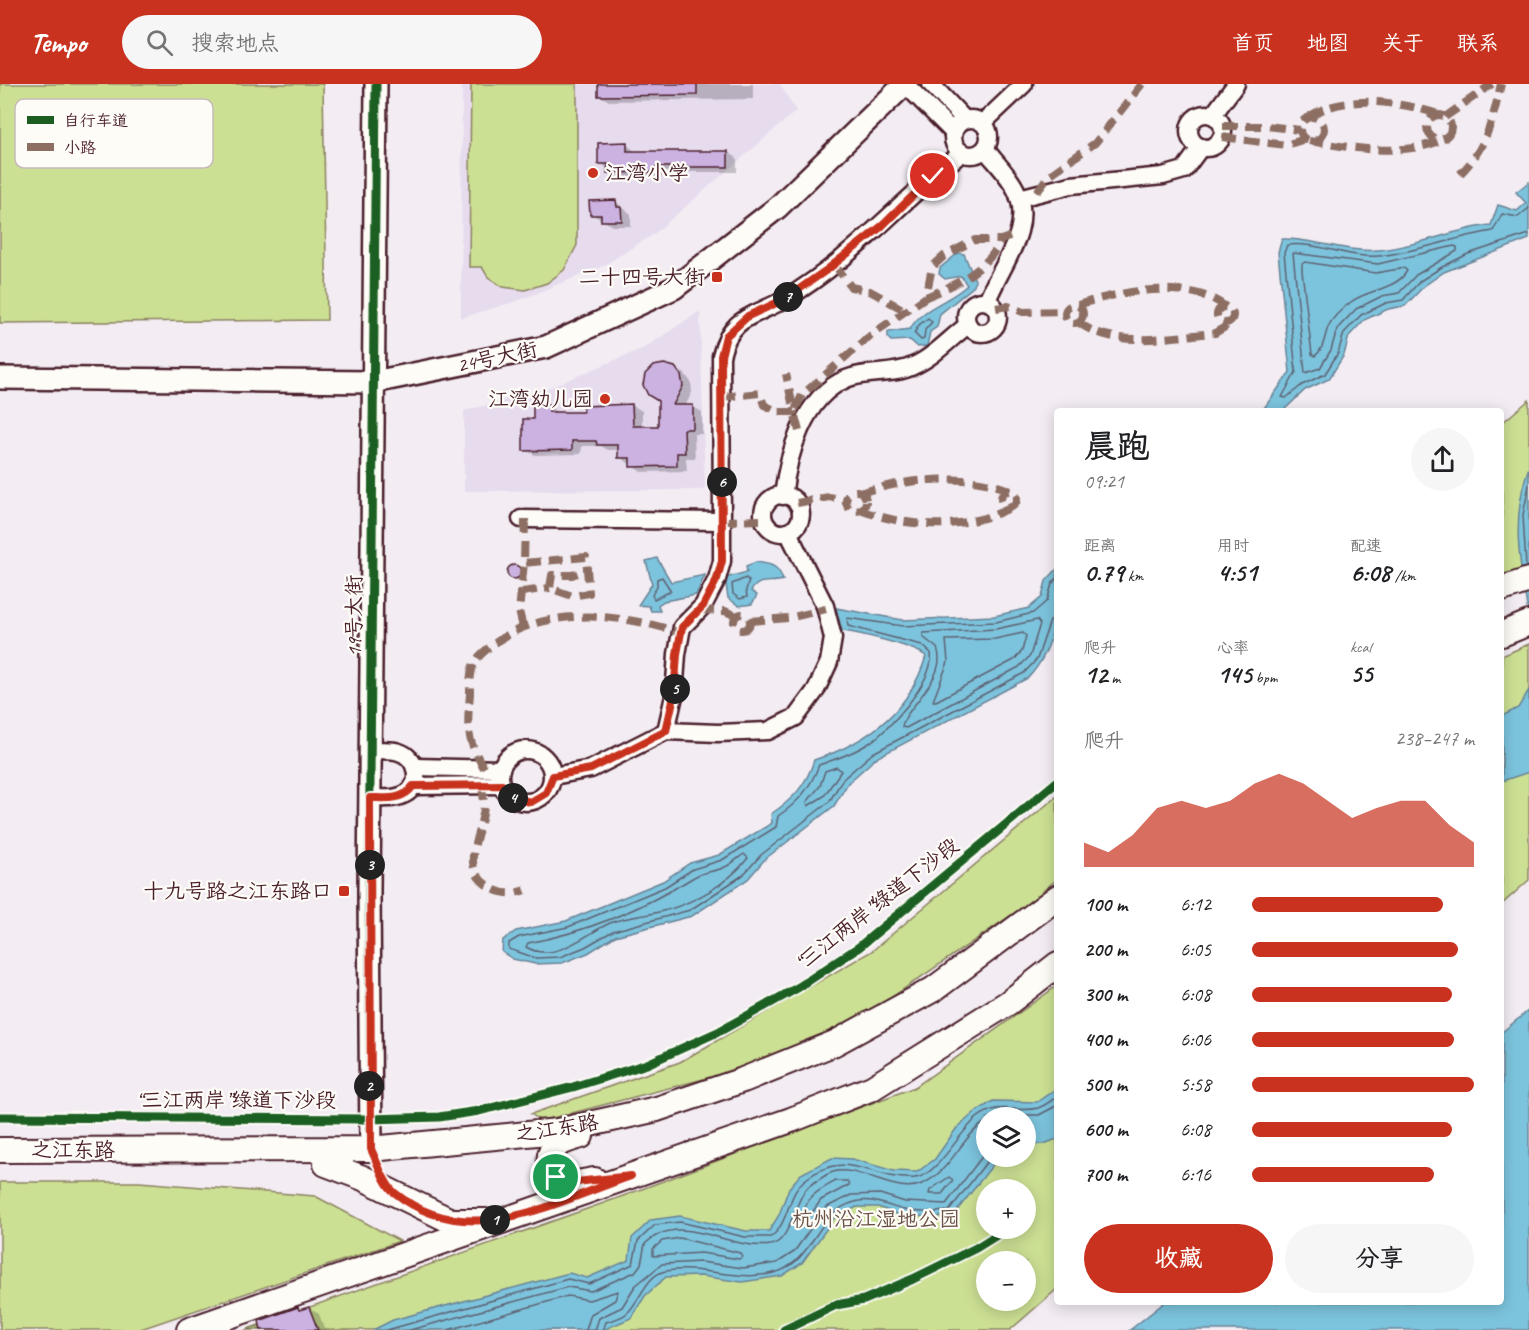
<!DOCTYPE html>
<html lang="zh">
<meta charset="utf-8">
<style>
:root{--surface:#fff;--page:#f6f6f6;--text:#202124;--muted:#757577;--accent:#c8321e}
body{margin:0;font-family:Caveat,"LXGW WenKai TC",sans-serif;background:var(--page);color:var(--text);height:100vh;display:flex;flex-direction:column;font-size:22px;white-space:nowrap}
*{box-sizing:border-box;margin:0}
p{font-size:20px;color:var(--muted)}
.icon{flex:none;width:33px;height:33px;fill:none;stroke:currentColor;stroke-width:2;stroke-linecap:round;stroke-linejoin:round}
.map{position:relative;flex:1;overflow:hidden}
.side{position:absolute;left:1054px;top:324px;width:450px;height:897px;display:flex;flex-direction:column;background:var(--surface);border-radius:6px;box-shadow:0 3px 15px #0003}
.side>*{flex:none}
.buttons{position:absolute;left:976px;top:1023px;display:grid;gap:12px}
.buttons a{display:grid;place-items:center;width:60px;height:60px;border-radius:50%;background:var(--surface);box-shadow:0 3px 15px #0003;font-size:30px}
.pin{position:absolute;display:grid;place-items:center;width:51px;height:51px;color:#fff;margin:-26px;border:3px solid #fff;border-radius:50%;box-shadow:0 2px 6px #0007}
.km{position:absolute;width:30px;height:30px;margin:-15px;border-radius:50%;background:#222;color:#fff;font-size:16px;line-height:30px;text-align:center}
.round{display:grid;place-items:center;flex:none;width:63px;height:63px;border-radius:32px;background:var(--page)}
.summary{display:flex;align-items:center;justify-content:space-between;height:102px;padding:0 30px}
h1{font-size:33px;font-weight:700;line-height:45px}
.stats{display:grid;grid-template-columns:repeat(3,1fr);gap:9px;height:102px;padding:6px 30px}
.stats div{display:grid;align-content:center}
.stats b{font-size:26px;font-weight:700}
.stats small{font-size:16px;font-weight:400}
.stats p{font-size:16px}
.chart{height:168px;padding:12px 30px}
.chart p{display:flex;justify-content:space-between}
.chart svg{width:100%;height:108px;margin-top:6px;fill:var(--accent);opacity:.7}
.cta{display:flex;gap:12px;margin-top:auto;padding:12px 30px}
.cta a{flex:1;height:69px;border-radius:36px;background:var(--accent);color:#fff;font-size:24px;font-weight:700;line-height:69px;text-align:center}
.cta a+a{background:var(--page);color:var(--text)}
ul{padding:0 30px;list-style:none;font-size:20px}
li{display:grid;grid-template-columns:96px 72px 1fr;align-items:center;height:45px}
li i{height:15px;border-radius:8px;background:var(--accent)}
header{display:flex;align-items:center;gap:36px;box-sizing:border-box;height:84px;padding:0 30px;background:var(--accent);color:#fff}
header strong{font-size:28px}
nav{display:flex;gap:33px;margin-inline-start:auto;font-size:21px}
.search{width:420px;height:54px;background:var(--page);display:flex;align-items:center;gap:15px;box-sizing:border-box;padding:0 21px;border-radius:33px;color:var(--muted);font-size:22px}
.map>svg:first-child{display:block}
.built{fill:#e7dbee}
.green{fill:#cce094;stroke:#8b8060;stroke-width:1.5;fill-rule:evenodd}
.water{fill:#7cc4dd;stroke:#688296;stroke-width:1.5}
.shadow{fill:#0003}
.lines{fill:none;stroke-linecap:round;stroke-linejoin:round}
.shore{stroke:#5e6172;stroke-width:1.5}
.building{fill:#ccb2e1;stroke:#4a1f2b;stroke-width:1.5}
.minor-casing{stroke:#4a1f2b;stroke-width:21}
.tertiary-casing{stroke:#4a1f2b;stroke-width:26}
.secondary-casing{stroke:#4a1f2b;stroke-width:28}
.minor{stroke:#fdfcf7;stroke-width:16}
.tertiary{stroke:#fdfcf7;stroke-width:21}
.secondary{stroke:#fdfcf7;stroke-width:24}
.quiet{stroke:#8d6e63;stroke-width:8;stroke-dasharray:15 8;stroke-linecap:butt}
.cycleway-casing{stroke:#fdfcf7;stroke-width:13}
.cycleway{stroke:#1b5e20;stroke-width:9}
.route-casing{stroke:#fff;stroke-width:12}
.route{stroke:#c8321e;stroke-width:8}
.poi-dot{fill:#c8321e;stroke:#fdfcf7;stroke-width:2}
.labels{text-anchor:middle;stroke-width:4.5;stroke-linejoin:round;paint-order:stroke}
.poi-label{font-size:21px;fill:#4a1f2b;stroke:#fdfcf7;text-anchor:end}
.street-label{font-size:21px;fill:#4a1f2b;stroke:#fdfcf7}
.park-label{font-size:21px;fill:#6a4f45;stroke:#fdfcf7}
.key{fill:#fdfcf7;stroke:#c7baba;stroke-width:1.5}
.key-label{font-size:16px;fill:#4a1f2b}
</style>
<header>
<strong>Tempo</strong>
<div class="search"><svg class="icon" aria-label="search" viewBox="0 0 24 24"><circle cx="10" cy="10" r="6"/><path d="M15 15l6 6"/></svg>搜索地点</div>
<nav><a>首页</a><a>地图</a><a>关于</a><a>联系</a></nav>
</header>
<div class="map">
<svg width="1529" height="1246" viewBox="0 0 1529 1246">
<rect width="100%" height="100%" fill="#f3edf3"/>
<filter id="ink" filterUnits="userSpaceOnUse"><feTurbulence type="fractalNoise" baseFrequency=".0167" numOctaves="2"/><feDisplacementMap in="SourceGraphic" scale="12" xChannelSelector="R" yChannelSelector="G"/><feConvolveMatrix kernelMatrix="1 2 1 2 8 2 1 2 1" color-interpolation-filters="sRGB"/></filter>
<g filter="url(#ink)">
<g class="built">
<polygon points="462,0 780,0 796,27 654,150 603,182 520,216 461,234"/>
<polygon points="700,227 705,406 464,407 464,327 551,303 644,264"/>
</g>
<g class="green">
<polygon points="0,0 323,0 327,236 0,239"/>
<polygon points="471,0 577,0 577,161 564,186 547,199 525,206 503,203 488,193 482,183 469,183"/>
<polygon points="1529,316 1529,483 1502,491 1502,339"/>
<polygon points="1529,560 1529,796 1502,820 1502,572"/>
<polygon points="1057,712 1057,795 1029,819 870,928 762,980 541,1037 531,1030 680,978 872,867"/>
<path d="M1057,902V1205L1010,1246H245L615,1115L915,1003ZM987,1034H1026V1072H987ZM987,1106H1026V1144H987ZM987,1178H1026V1216H987Z"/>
<polygon points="0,1098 139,1098 315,1112 400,1157 138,1246 0,1246"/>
</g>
<g class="water">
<path d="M1529,98V155L1444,188L1424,202L1405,222L1388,225L1364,236L1349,252L1344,271L1329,295L1305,306L1283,327H1262L1290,288L1278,168L1282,155C1314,154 1346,169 1378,166C1417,163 1453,145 1491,141L1498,121L1517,127L1526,119L1516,108Z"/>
<path d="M958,169L964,170L975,196L974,202L940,230L937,243L930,248L927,262L918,263L910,256L891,257L888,254V248L910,245C923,222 950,218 967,201L961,192L945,195L939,190L940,184Z"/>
<path d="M1529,383V534C1520,482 1510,435 1529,383Z"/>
<polygon points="657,474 671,498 705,491 696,511 664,517 658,521 660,527 651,527 649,522 638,521 652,500 646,477"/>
<path d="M756,478C771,480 778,481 783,496C771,500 759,493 751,507L757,511L752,520L739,522L728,514L725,494L747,488L746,482Z"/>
<path d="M1057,485C1058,525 1057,563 1028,594L876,674L848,699L834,722L765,775L748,795L692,832L615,852L588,869L562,879L535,880L513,875L502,868L503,856L516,847L566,837L663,797L690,779L719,771L772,739L771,730C793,715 806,702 814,676C866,659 910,627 926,572C914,562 859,549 842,547L836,524L903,536L994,532L1029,524L1042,513L1046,497Z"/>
<polygon points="1529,606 1529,688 1502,697 1502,632 1518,624"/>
<polygon points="1529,926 1529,1246 1130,1246 1165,1218 1502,1218 1502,948"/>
<polygon points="1057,1004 1057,1055 1044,1060 1026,1061 1026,1034 987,1034 987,1072 999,1073 952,1133 902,1132 878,1123 857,1123 835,1133 802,1179 782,1192 742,1198 701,1192 666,1193 645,1212 631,1234 603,1246 373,1246 393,1236 569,1189 587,1194 629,1176 632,1154 651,1136 680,1132 746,1147 769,1147 779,1131 789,1104 801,1090 832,1074 852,1075 894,1087 917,1088 935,1075 956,1045 974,1029 993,1017 1037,1018"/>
</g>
<g class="shadow">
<polygon points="599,0 753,0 753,15 609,17 599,11"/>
<polygon points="626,60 636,68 728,68 737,74 737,88 665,88 665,93 619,93 600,79"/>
<polygon points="616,118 631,130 631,142 613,142 591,130"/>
<polygon points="674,284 685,290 691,298 692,308 685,323 692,322 702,328 702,350 694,350 695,374 686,374 687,387 641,388 620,373 620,366 608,366 601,362 582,362 581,370 535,371 525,366 534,336 549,322 559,330 585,330 584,324 632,321 642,327 642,344 659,344"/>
<circle cx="517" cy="490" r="6"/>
<polygon points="309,1224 319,1230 325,1246 247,1246 298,1225 301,1227"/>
</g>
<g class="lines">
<g class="shore">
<path d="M1529,124L1518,133L1502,130L1493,147C1455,153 1417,168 1379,172C1348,175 1317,157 1287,161L1284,169L1296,288L1282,313L1286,314L1302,301L1325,290L1338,269L1344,249L1361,231L1386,219L1403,216L1420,197L1442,183L1468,170L1529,150"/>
<polygon points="1454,162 1457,163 1457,167 1416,191 1399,209 1382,212 1356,225 1337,245 1331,266 1320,284 1305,289 1293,169 1378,180"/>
<path d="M1305,178L1376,189L1404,184L1407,187C1396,206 1368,205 1351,218C1343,224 1332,234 1328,243C1324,254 1324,265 1315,272L1312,270L1302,187V180Z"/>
<polygon points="928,234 932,238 925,246 924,255 921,256 914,249 920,240"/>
<polyline points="1526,483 1523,431 1529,401"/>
<polygon points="662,493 671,507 654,515 652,511 657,502 657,495"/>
<path d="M1058,493L1052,500L1047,517L1033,529L996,538L903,542L847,534L848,542L922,561L931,569C935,596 888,648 866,661C852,670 835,675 819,681C810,704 799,718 778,732L776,743L722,776L693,785L665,803L568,843L519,853L509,859V865L536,874L560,873L585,863L613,847L690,826L743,791L761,771L829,718L843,695L873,669L1024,589L1037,575L1050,537L1058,534"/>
<polygon points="746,494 749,497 746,506 747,513 740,515 733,510 732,500"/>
<path d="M1037,536L1040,540L1030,572L1019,583L906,644L902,643C904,624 949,594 937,564L923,553V549L996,545Z"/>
<polygon points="1023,549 1026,552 1022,567 1014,576 936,617 933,617 948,578 946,556 995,555"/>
<polygon points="837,683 841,687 824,712 808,722 807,718 820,702 825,687"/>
<path d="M744,770L748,774C728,800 691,821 659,828C644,832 625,833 610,839C585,850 555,880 526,863L528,859C586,848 644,824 694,793C703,787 716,788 725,783C732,780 738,774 744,770Z"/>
<polyline points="992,1034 997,1031 1039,1031 1058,1021"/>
<polygon points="949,1093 953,1096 942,1110 929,1110 930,1106"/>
<path d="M836,1097H847L849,1101L821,1116L809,1133H804C803,1113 821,1105 836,1097Z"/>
<polygon points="680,1154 740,1169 742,1173 739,1175 701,1169 653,1172 653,1165 662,1157"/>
<path d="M387,1246L568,1195L589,1200L633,1180L638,1157L655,1141L680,1138L745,1153H771C790,1138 787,1109 806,1095C848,1063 871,1097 915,1094C937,1092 959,1048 977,1034C1000,1016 1014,1030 1038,1024C1045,1022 1052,1016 1058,1012"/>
<path d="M410,1246L568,1203L591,1207L635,1188L641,1180L645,1160C681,1125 727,1167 771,1161C793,1157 793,1111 813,1099C819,1096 826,1090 833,1088C858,1080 895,1112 922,1100C952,1087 960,1053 987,1037"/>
<polyline points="448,1246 568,1212 589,1216 618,1207 615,1216 591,1230 586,1246"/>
<polyline points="595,1246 599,1234 622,1223 635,1202 662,1180 701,1178 743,1184 777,1179 794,1168 825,1124 851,1111 880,1110 905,1118 946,1120 987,1066"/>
<path d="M603,1246L606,1238C612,1236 622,1234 627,1229C640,1218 646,1190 666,1187C704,1181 744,1200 780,1187C815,1173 817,1127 855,1118C873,1113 887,1122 904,1126C918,1129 935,1128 949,1127L991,1072"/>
</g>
</g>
<g class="building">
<polygon points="598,0 697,0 697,11 598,12"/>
<polygon points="627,58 627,67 728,67 728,83 656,83 656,88 607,89 608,80 598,80 598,59"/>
<polygon points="616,116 617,123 621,123 622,137 601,137 601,131 590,131 589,117"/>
<polygon points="664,280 675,283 681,291 683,302 673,321 693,321 693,345 684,345 685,369 677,369 677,382 630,383 630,374 618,374 618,361 597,361 596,357 572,357 572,366 523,367 523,335 533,335 533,321 550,320 549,328 583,328 583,322 632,320 633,342 658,342 658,317 648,311 643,301 645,290 653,282"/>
<circle cx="514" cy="488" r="7"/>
<polygon points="298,1223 299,1226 309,1223 318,1246 261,1246 259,1237"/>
</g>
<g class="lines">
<defs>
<g id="minor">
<polyline points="905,0 953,48"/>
<polyline points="931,0 965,36"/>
<circle cx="1206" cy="47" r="17"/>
<polyline points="1213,31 1236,0"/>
<circle cx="971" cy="53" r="18"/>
<polyline points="983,39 1024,0"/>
<path d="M985,65C995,78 1009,91 1016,106C1035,144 1000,182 987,217"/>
<polyline points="1019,114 1071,101 1163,92 1184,86 1201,63"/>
<circle cx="982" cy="233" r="16"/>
<circle cx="782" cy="430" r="19"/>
<path d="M783,412C788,371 803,313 846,295C866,286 893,292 913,282C934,273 950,254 968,241"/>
<polyline points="521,435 722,437 722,477 717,495 703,522 682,543 677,570 674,612 666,647"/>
<path d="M722,437L721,272C731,231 754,233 785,215C852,176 902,115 962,69"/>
<circle cx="526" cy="692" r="26"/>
<polyline points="415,683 501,685"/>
<polyline points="553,692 591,685 666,647 718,649 768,647 796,633 816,606 829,578 833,554 825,522 788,448"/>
<polyline points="413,702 502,701"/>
<path d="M370,714C383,714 396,716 407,709C423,698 416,673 399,668C391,665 379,667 371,666"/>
</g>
<g id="tertiary">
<polyline points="0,294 374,298 546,263 674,204 778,123 905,0"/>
<polyline points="371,1065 369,809 376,0"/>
</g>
<g id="secondary">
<polyline points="1502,505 1529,496"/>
<polyline points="1502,550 1529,539"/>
<path d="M581,1052C563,1057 543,1062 552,1085C555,1091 559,1096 566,1098C573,1101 586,1097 595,1096"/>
<polyline points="0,1066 371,1065 558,1047 657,1025 743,996 835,959 934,905 1058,813"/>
<polyline points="326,1080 363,1094 451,1137 485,1137"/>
<polyline points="189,1246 791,1036 872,1004 1008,919 1058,880"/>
</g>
</defs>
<use href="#minor" class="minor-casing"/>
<use href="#tertiary" class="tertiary-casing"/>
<use href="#secondary" class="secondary-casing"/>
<use href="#minor" class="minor"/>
<use href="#tertiary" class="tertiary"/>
<use href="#secondary" class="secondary"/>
<g class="quiet">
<circle cx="1439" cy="43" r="12"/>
<path d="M1310,32C1346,9 1403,18 1441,31"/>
<circle cx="1312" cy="45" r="12"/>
<polyline points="1445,33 1492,0"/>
<polyline points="1223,42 1267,42 1300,46"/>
<polyline points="1222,53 1286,61 1305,55"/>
<path d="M1309,57C1352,64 1405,74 1446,54"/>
<path d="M1460,90C1486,65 1493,35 1501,0"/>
<polyline points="1037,108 1048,92 1095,59 1142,0"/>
<polyline points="834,180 851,203 870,207 904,226"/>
<path d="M926,213C953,202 989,185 1001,156"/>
<circle cx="1074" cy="230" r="9"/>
<path d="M1078,221C1120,207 1188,194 1226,223"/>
<circle cx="1225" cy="231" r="8"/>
<polyline points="996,224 1008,222 1023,228 1066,227"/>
<path d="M1078,238C1115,266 1171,252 1215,249L1225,243L1227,238"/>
<polyline points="721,313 760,309 764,321 779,328 794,328 786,290"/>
<polyline points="799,347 794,328 802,311 871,251 926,213 932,183 944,172 975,156 1001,156 1017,150"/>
<circle cx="1009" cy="415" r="8"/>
<circle cx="856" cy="417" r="10"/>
<path d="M860,409C905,395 968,388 1011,407"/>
<polyline points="797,419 829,413 846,416"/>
<path d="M860,426C908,444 966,447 1012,423"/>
<polyline points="525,435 524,479 586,473 589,509 572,512 550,504 552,491 572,491 586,486"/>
<polyline points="722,437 764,436"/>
<polyline points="522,508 550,504"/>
<polyline points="699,526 725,527 736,532"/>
<circle cx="742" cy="538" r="8"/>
<polyline points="750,537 789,534 826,525"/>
<polyline points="523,543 519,527 524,479"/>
<path d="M484,684C466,655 467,643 470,610C470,602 470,590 473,582C476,573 487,565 495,559C547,521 623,530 681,549"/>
<path d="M482,701C483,711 485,720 483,730C477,759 459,786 493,805C504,811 515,810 525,806"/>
</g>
<defs>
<g id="cycleway">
<polyline points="0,1033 369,1035 439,1033 479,1027 573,1003 647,980 720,947 799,903 859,863 1058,697"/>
<polyline points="371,1065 369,809 376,0"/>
<polyline points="784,1246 836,1221 864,1216 913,1195 976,1164 1008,1144"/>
</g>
</defs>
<use href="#cycleway" class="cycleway-casing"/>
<use href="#cycleway" class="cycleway"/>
</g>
</g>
<g class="lines" filter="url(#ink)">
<defs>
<path id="route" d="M556,1093L567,1099L631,1092C556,1118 468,1168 395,1109C384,1101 377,1077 371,1065L370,714C385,714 403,717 413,702L502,701L513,714L531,718L546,709L553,692L591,685L666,647L674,612L677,570L682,543L703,522L717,495L722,477L721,272L726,252L748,232L785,215L828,185L882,142L933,92"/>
</defs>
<use href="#route" class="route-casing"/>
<use href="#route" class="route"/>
</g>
<g class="poi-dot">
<circle cx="593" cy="89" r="6"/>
<rect x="711" y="187" width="12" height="12" rx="3"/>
<circle cx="605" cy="315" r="6"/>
<rect x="338" y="801" width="12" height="12" rx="3"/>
</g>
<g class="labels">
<g class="poi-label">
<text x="605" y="96" text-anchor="start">江湾小学</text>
<text x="705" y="200">二十四号大街</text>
<text x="593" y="322">江湾幼儿园</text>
<text x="332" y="814">十九号路之江东路口</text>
</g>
<g class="street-label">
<text transform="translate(497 273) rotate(-12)" y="7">24号大街</text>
<text transform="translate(354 532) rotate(-90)" y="7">19号大街</text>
<text transform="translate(877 820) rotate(-38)" y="7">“三江两岸”绿道下沙段</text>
<text x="236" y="1023">“三江两岸”绿道下沙段</text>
<text transform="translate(557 1044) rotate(-9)" y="7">之江东路</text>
<text x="73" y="1073">之江东路</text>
</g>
<g class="park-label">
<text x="876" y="1142">杭州沿江湿地公园</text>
</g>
</g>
<rect x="15" y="15" width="198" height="69" rx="9" class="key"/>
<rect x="27" y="32" width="27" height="8" fill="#1b5e20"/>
<rect x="27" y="59" width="27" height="8" fill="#8d6e63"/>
<g class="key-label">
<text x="64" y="42">自行车道</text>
<text x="64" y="69">小路</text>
</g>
</svg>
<div class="buttons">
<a><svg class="icon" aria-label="layers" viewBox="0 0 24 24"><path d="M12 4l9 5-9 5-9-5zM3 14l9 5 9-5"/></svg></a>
<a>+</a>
<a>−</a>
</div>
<div class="pin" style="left:556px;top:1093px;background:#1e9e55"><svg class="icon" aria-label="arrive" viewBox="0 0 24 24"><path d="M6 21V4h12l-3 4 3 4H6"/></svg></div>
<div class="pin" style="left:933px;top:92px;background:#d93025"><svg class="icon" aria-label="check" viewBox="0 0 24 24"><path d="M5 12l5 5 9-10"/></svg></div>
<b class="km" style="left:495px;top:1136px">1</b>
<b class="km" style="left:369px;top:1002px">2</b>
<b class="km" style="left:370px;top:781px">3</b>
<b class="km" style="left:513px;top:714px">4</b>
<b class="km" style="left:675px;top:605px">5</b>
<b class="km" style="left:722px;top:398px">6</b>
<b class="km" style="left:788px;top:213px">7</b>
<section class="side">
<div class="summary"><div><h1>晨跑</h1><p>09:21</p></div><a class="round"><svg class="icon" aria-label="share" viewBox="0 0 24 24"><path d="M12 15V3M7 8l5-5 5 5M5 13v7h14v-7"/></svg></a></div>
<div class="stats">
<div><p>距离</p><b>0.79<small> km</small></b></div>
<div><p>用时</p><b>4:51</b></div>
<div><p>配速</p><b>6:08<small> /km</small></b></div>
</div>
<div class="stats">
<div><p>爬升</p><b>12<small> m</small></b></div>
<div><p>心率</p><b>145<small> bpm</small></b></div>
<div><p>kcal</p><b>55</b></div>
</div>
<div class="chart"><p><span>爬升</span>238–247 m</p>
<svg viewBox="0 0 160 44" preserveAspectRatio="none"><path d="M0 44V34L10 38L20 31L30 20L40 17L50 20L60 17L70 10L80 6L90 10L100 17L110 24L120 20L130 17L140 17L150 27L160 34V44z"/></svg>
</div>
<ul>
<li><b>100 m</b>6:12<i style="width:86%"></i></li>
<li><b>200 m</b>6:05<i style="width:93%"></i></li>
<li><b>300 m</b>6:08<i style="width:90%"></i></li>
<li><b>400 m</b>6:06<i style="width:91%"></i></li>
<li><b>500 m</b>5:58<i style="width:100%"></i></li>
<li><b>600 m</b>6:08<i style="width:90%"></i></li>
<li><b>700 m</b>6:16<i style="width:82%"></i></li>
</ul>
<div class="cta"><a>收藏</a><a>分享</a></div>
</section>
</div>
